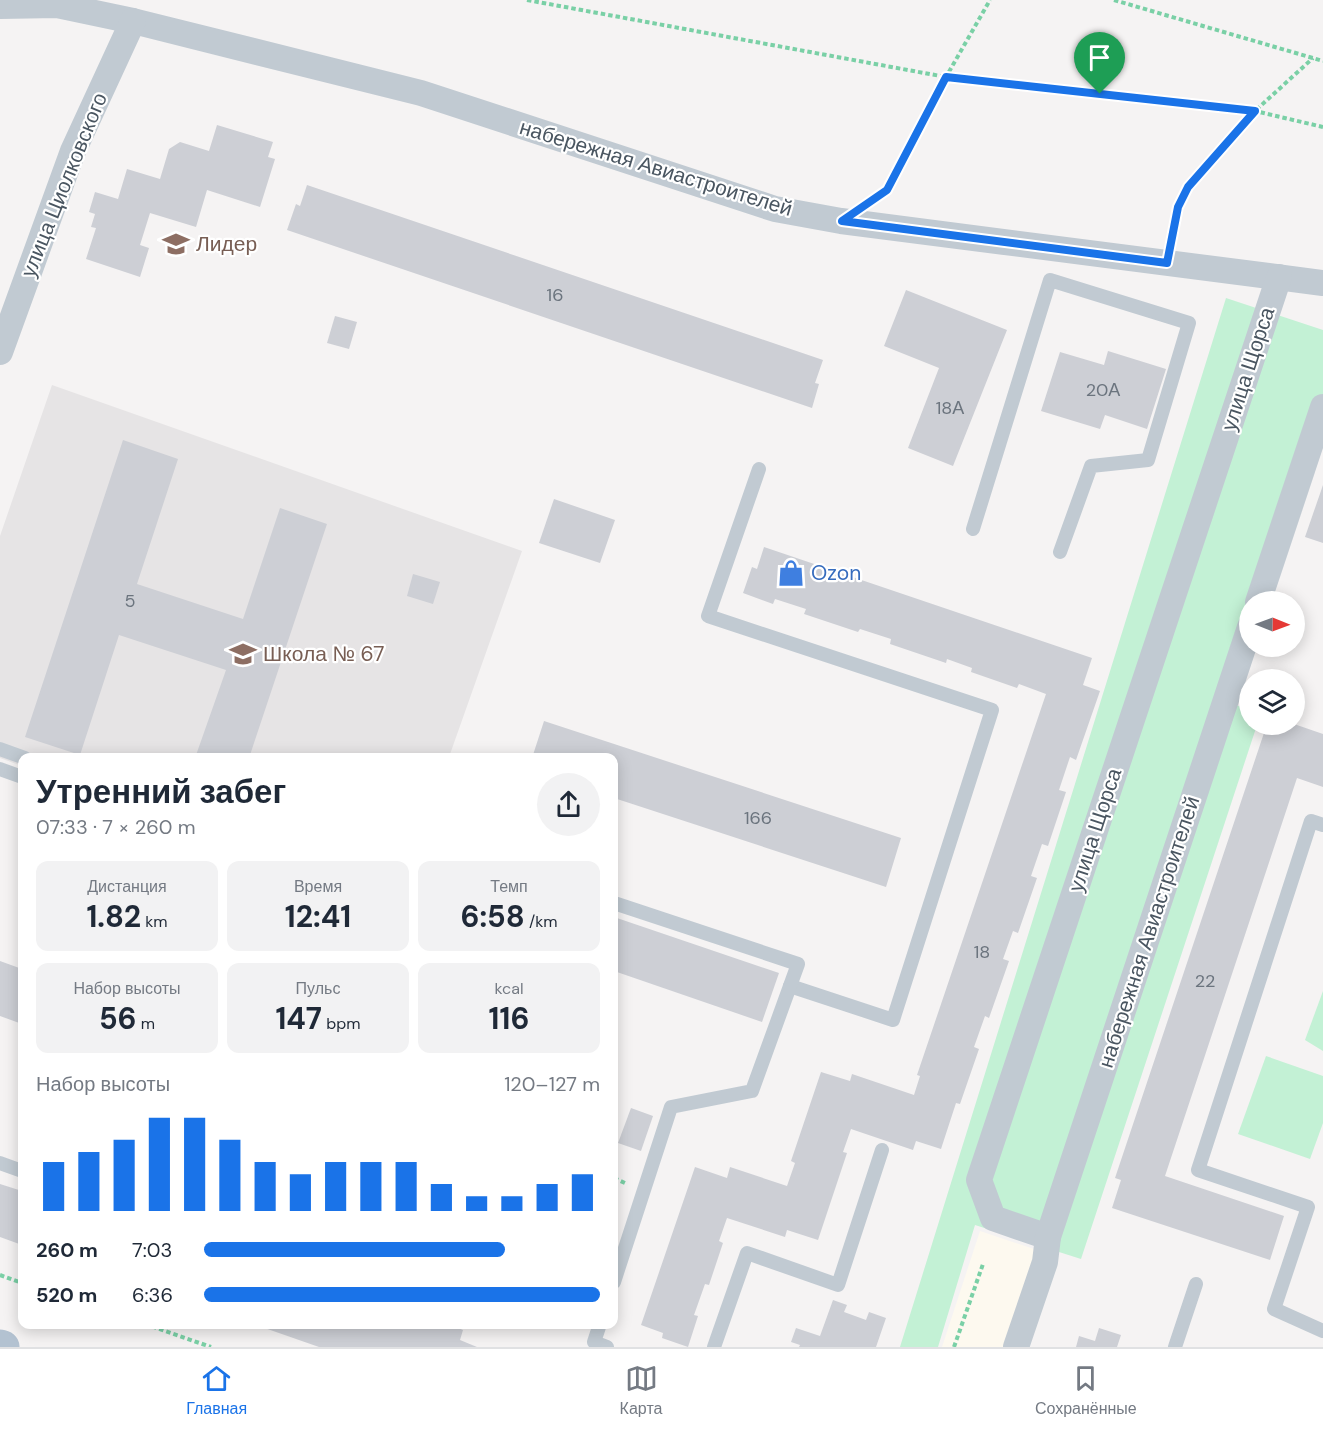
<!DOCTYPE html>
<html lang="ru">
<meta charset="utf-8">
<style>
:root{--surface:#fff;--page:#f2f2f3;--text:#1f2937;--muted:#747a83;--line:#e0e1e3;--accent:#1a73e8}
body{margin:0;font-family:"DM Sans",sans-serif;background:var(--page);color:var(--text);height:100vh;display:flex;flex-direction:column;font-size:22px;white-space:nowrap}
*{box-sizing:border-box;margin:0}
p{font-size:20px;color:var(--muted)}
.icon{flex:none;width:33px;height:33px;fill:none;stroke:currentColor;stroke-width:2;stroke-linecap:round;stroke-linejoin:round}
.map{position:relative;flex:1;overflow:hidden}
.side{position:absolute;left:18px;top:753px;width:600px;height:576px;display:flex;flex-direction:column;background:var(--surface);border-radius:12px;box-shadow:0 3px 15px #0003}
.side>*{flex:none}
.needle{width:39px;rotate:91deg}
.fabs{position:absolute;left:1239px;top:591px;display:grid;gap:12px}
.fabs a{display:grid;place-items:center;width:66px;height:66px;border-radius:50%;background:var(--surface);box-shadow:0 3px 15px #0003;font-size:30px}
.pin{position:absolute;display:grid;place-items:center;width:51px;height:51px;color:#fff;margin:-62px -26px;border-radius:50% 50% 50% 0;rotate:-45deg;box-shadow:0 0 6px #0007}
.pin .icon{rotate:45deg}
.round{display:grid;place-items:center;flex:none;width:63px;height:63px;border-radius:32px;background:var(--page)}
.overview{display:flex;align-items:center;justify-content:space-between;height:102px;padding:0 18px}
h1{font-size:33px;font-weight:700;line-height:45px}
.metrics{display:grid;grid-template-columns:repeat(3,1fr);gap:9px;height:102px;padding:6px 18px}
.metrics div{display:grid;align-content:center;border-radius:12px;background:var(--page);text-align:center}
.metrics b{font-size:30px;font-weight:700}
.metrics small{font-size:16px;font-weight:400}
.metrics p{font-size:16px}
.chart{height:168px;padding:12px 18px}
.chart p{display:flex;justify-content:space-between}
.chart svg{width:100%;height:108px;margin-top:6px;stroke:var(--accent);stroke-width:6}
ul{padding:0 18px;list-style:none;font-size:20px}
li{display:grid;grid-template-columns:96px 72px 1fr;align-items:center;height:45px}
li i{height:15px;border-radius:8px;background:var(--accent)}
.dock{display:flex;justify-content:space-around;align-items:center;height:84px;border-top:2px solid var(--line);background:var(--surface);font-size:16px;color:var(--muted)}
.dock a{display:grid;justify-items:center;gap:3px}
.dock .current{color:var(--accent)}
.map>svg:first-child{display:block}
.commercial{fill:#fdf9ef}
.education{fill:#e6e4e5}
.green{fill:#c3f1d5}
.building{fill:#cdcfd5}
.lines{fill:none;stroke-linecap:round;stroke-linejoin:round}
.path{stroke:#7ad0a6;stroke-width:4;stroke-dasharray:4.5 3;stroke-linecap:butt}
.lane{stroke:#c1cad2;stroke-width:14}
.street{stroke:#c1cad2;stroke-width:26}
.primary{stroke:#b3c2d1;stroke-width:33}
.route-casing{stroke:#fff;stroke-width:12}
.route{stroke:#1a73e8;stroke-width:8}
.labels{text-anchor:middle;stroke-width:4.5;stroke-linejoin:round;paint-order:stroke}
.number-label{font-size:18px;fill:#6b747e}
.street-label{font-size:21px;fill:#4a5661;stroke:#fff}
.education-label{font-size:21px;fill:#785e54;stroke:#fff;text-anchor:start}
.shop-label{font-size:21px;fill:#366cbe;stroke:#fff;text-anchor:start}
</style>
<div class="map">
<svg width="1323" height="1347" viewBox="0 0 1323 1347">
<rect width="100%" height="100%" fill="#f5f3f3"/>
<polygon class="commercial" points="980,1231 1034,1249 1035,1264 1007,1347 942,1347"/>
<polygon class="education" points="52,385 522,551 449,757 22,758 22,766 0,758 0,536"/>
<g class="green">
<polygon points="1226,298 1323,330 1323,434 1250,602 1250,646 1233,704 1249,710 1250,724 1257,725 1081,1259 975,1225 938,1347 900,1347"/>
<polygon points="1323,991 1323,1051 1305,1040"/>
<polygon points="1266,1056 1323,1076 1323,1123 1310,1159 1238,1134"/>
</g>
<g class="building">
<polygon points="217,125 273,142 268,157 275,159 260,207 207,190 196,227 150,213 140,245 149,248 140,277 86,259 96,228 91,227 95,214 89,212 95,192 118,199 127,169 160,179 169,149 180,142 209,151"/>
<polygon points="307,185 823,360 815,383 819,384 812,408 287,230 296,204 300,206"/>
<polygon points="906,290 1007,330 953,466 908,448 939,368 884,346"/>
<polygon points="335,316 357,322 349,349 327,343"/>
<polygon points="1108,351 1166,369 1147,429 1105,415 1100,429 1041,411 1060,352 1104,365"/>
<polygon points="123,440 178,459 137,584 243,619 280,508 327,524 249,758 195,758 226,670 119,635 80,755 25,737"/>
<polygon points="1323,485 1323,543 1305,537"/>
<polygon points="554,499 615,520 600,563 539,543"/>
<polygon points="764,547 1092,658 1083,685 1100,691 1076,760 1070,757 1059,790 1066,792 1048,846 1042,844 1031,876 1037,878 1018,933 1013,931 1003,959 1009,961 989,1018 985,1016 974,1047 979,1049 960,1104 956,1103 941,1149 916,1141 913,1150 851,1129 843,1152 847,1153 818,1240 787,1230 785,1237 727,1218 719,1241 723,1243 709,1285 705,1284 694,1315 698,1316 688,1347 662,1338 663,1333 641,1325 695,1167 727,1178 730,1167 787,1186 795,1163 791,1161 821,1072 850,1081 852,1074 914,1095 920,1076 917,1075 1046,694 1019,684 1017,688 971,672 972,668 947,659 946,663 890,644 891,639 860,629 858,632 804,614 806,609 775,599 773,604 743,593 752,567 757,569"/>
<polygon points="413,574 440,582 433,604 407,596"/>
<polygon points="544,721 901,838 886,887 614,798 614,758 532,758"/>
<polygon points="1267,724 1294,724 1323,734 1323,787 1297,778 1165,1176 1284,1216 1270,1260 1112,1208 1121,1180 1115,1178"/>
<polygon points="614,917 779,973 762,1022 614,971"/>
<polygon points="0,961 22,969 22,1024 0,1016"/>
<polygon points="631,1108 653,1116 641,1151 618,1143"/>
<polygon points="0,1184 22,1191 22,1245 0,1237"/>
<polygon points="833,1300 847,1305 844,1312 866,1320 869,1312 886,1318 876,1347 799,1347 800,1345 791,1342 796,1328 820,1336"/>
<polygon points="448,1324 463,1330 460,1340 477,1347 319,1347 256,1325"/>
<polygon points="1099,1328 1121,1335 1117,1347 1076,1347 1079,1336 1095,1341"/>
</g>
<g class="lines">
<g class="path">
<polyline points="527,0 946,77 1255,111 1323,127"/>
<polyline points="1114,0 1323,61"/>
<polyline points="873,199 887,190 946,77 990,0"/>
<polyline points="1172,238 1177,207 1188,187 1255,111 1313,58"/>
<polyline points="614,1178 627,1184"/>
<polyline points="0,1275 22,1283"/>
<polyline points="145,1324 211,1347"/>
<polyline points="954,1347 983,1264"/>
</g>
<g class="lane">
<polyline points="759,469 708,616 992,710 893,1020 790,986"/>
<polyline points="973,529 1050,280 1189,323 1148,460 1091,466 1060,552"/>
<polyline points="0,749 25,758"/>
<polyline points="0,769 22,777"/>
<polyline points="1323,825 1311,821 1198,1170 1308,1207 1274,1309 1323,1331"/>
<polyline points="614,903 798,964 752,1091 671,1107 614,1282"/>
<polyline points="0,1163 22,1171"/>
<polyline points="600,1324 594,1342 607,1347"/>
<polyline points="714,1347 747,1253 838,1285 882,1150"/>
<polyline points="1175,1347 1196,1284"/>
</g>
<g class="street">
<polyline points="0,6 57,5 133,21 421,93 775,209 841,221 1323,283"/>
<polyline points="0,352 73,151 133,21"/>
<polyline points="1258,602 1323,407"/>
<polyline points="1048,1237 993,1218 979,1180 1279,277"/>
<polyline points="1016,1347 1045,1262 1048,1237 1250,627"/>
</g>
<polyline class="primary" points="0,1346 3,1347"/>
</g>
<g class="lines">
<defs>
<polygon id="route" points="946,77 1255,111 1188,187 1178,207 1167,263 842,221 887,190"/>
</defs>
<use href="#route" class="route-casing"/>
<use href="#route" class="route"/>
</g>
<defs>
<symbol id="school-bare" viewBox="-9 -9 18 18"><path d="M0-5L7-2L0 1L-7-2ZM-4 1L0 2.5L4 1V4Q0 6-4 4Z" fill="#8d6e63" stroke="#fff" stroke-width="2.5" paint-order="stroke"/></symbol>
<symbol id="shop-bare" viewBox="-9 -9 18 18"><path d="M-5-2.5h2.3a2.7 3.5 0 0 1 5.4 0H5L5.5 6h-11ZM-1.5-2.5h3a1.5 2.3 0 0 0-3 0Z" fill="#3f7fe0" stroke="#fff" stroke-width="2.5" paint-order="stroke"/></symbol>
</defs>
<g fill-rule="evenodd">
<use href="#school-bare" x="157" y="225" width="38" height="38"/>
<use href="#shop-bare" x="772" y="554" width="38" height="38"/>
<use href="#school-bare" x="224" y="635" width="38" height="38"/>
</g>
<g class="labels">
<g class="number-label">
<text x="555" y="301">16</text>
<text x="1103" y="396">20А</text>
<text x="950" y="414">18А</text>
<text x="130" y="607">5</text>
<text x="758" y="824">166</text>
<text x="982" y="958">18</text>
<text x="1205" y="987">22</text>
</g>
<g class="street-label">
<text transform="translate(656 168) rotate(17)" y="7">набережная Авиастроителей</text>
<text transform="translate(64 185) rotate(-68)" y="7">улица Циолковского</text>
<text transform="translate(1248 369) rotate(-72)" y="7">улица Щорса</text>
<text transform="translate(1095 830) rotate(-72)" y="7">улица Щорса</text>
<text transform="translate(1149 932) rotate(-72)" y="7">набережная Авиастроителей</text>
</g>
<g class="education-label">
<text x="196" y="251">Лидер</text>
<text x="263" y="661">Школа № 67</text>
</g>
<g class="shop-label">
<text x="811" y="580">Ozon</text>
</g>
</g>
</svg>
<div class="fabs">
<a><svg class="needle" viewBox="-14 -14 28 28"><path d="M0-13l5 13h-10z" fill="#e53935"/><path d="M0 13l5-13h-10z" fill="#747a83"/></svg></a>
<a><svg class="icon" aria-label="layers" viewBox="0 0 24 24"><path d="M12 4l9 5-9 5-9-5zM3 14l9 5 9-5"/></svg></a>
</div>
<div class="pin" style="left:1100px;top:94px;background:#1e9e55"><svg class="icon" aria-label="arrive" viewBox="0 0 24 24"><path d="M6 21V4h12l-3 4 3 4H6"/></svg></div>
<section class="side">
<div class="overview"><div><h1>Утренний забег</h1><p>07:33 · 7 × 260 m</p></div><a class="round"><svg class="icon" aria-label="share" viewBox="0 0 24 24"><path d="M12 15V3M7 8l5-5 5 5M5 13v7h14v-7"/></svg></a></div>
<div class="metrics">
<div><p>Дистанция</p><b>1.82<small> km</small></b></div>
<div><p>Время</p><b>12:41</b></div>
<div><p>Темп</p><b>6:58<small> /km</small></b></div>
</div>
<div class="metrics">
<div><p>Набор высоты</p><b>56<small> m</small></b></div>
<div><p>Пульс</p><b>147<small> bpm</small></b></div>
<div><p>kcal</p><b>116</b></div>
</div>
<div class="chart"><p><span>Набор высоты</span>120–127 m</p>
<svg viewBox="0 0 160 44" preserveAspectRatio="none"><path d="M5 44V24M15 44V20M25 44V15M35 44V6M45 44V6M55 44V15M65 44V24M75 44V29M85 44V24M95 44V24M105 44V24M115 44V33M125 44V38M135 44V38M145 44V33M155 44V29"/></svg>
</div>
<ul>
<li><b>260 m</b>7:03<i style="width:76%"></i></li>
<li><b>520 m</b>6:36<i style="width:100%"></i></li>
</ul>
</section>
</div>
<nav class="dock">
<a class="current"><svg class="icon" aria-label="home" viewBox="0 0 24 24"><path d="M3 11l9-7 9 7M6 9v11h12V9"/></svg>Главная</a>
<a><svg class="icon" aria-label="map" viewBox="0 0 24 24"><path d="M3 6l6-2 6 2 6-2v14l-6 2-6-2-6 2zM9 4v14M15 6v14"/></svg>Карта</a>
<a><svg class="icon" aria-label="saved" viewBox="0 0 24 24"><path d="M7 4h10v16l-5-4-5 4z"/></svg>Сохранённые</a>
</nav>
